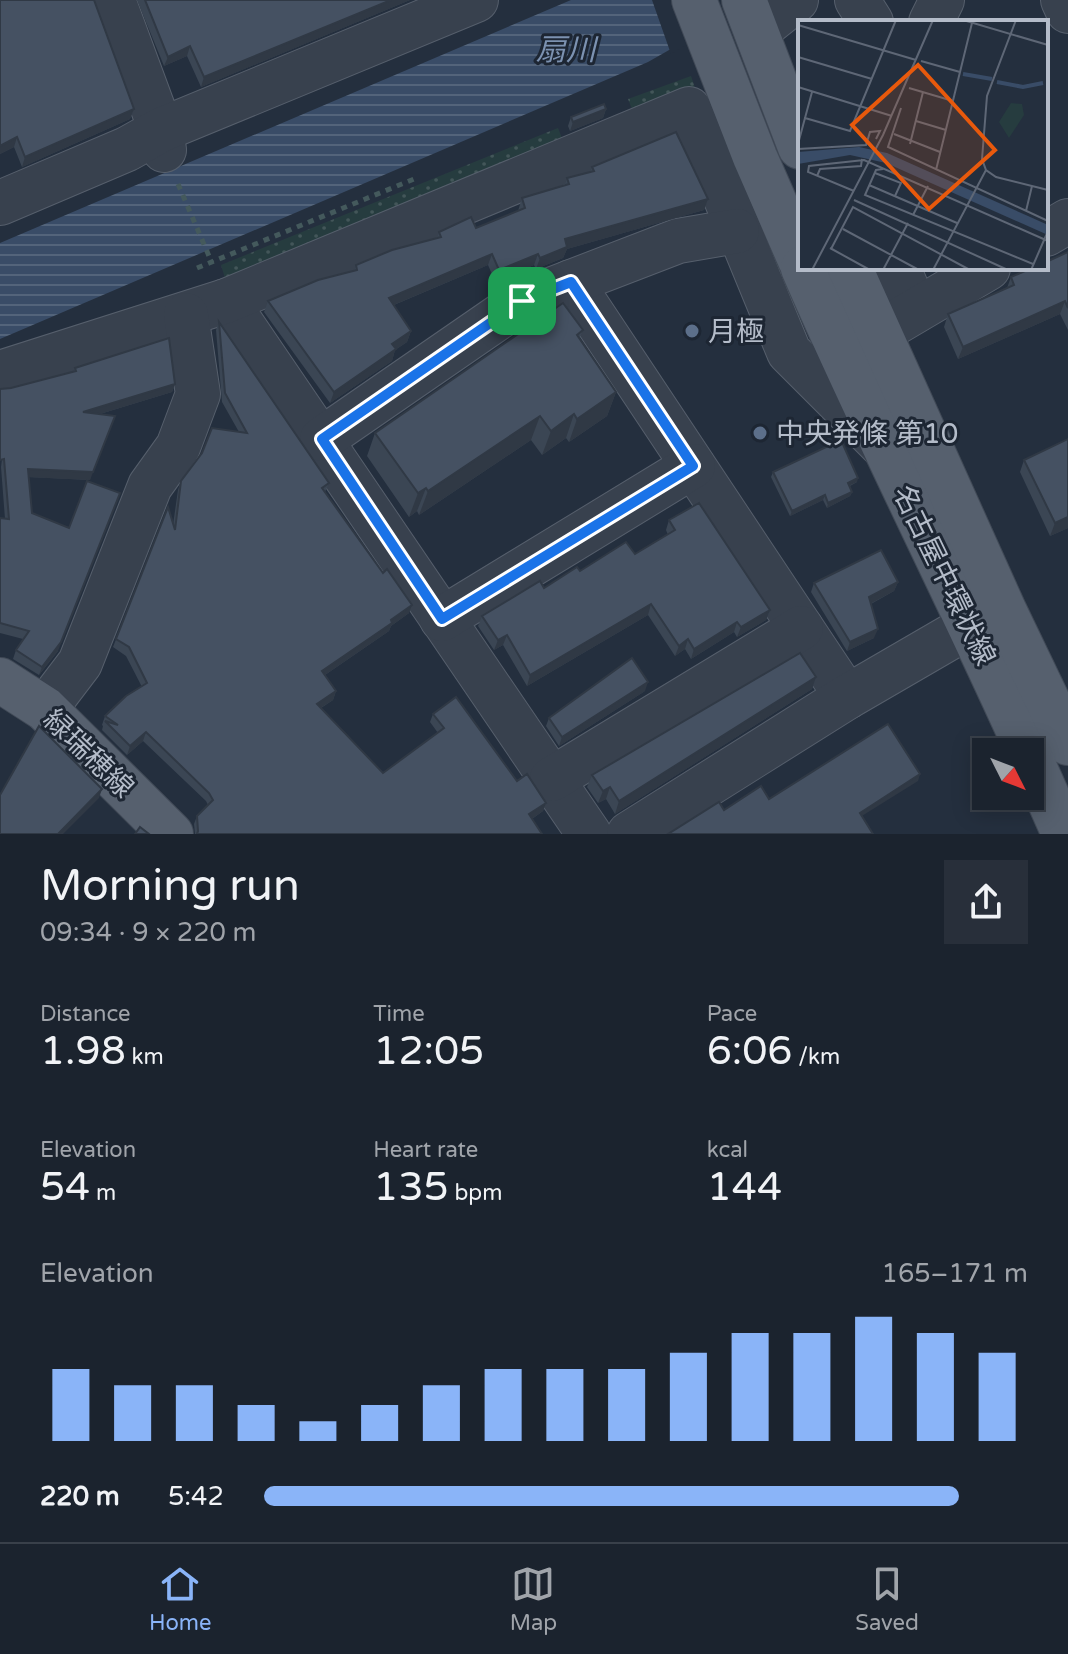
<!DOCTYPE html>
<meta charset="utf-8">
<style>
:root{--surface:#1b232e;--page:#282f3a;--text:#f1f3f6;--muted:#a0a4aa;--line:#39404a;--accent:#8ab4f8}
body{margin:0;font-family:"Varela Round","Noto Sans JP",sans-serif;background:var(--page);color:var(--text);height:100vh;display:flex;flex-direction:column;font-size:30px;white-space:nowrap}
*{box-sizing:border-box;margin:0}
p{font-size:26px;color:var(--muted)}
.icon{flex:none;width:44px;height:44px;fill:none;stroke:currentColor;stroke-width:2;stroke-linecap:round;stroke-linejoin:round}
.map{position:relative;height:834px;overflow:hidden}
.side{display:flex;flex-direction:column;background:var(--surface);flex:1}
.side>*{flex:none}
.needle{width:52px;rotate:132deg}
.buttons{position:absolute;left:972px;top:738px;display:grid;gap:16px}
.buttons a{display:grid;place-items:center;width:72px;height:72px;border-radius:0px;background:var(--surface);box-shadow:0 4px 20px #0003,0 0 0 2px var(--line);font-size:40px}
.pin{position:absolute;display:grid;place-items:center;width:68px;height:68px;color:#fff;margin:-34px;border-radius:16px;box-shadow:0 4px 12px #0006}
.round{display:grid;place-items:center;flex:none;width:84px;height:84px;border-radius:0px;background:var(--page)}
.headline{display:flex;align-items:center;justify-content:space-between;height:136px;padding:0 40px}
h1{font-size:44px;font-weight:600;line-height:60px}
.metrics{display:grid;grid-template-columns:repeat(3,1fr);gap:12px;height:136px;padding:8px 40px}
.metrics div{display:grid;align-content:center}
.metrics b{font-size:40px;font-weight:600}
.metrics small{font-size:22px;font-weight:400}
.metrics p{font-size:22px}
.chart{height:224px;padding:16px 40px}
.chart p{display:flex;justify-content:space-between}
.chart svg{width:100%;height:144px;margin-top:8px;stroke:var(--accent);stroke-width:6}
ul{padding:0 40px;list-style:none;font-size:26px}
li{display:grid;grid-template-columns:128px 96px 1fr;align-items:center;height:60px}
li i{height:20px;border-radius:10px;background:var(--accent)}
.tab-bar{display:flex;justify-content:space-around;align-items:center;height:112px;border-top:2px solid var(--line);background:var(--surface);font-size:22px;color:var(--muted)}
.tab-bar a{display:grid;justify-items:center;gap:4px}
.tab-bar .on{color:var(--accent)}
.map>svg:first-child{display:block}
.grass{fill:url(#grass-dots)}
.water{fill:url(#water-rules)}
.pier{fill:#242f3e}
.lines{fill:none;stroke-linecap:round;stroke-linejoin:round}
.minor-casing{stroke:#565f6c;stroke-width:46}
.major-casing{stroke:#414a57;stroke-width:46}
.path{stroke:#44595c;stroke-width:5;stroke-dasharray:6 6;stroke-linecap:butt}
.minor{stroke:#38414e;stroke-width:44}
.major{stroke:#56606e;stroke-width:44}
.wall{fill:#3b4654}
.shaded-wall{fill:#303945}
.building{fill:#455162;stroke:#303945;stroke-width:2}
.route-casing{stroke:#fff;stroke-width:16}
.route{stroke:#1a73e8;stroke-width:10}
.service-dot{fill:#5c6f8a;stroke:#1d2633;stroke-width:3}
.labels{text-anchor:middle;stroke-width:6;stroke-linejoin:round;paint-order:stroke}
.poi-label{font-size:28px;fill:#b4bcc9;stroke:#1d2633;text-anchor:start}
.street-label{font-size:28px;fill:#b4bcc9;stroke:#1d2633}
.water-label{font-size:30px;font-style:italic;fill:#7c92b1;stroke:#1d2633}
.inset-river{fill:none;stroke:#394c67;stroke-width:4}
.inset-road{fill:none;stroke:#5e6776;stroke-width:2}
.view{fill:#e8590c;fill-opacity:0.15;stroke:#e8590c;stroke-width:4}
.inset-edge{fill:none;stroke:#b4bcc9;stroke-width:4}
</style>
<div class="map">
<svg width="1068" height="834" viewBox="0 0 1068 834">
<defs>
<pattern id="grass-dots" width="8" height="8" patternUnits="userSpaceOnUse" patternTransform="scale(2)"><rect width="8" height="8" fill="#263c3f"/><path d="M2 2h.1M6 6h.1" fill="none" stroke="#435659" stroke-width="1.8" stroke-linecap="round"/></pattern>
<pattern id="water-rules" width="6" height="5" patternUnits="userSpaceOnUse" patternTransform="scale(2)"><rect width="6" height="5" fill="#394c67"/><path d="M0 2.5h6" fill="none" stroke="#53647b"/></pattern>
</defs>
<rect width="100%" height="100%" fill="#242f3e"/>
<g class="grass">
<polygon points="691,76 698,97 637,122 628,99"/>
<polygon points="558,128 567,151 229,291 221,265"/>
</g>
<polygon class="water" points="571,0 757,0 648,62 0,339 0,243"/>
<polygon class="pier" points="652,0 761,0 671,54"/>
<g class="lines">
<defs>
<g id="minor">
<polyline points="113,0 161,130 164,150"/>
<polyline points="857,0 871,22"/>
<polyline points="1063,0 1068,11"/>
<polyline points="931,22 942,0"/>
<polyline points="757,31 796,0"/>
<polyline points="0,203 127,149 161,130 476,0"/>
<polyline points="1046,234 1068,221"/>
<polyline points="898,268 916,310"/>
<polyline points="571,282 847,697"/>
<polyline points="226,301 589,834"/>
<polyline points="878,333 988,268"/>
<polyline points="0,373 226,301 689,109 789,352 882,445"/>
<polyline points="322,439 522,301 678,241 737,231"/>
<polyline points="442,619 693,466"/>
<polyline points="45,709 80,663 150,486 178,447 198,394 186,315"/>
<polyline points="552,779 801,628"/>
<polyline points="629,834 847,697 971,625"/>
</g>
<g id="major">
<polyline points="694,0 755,157 800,260"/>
<polyline points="744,0 800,147"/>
<path d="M803,268C874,432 955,589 1028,752"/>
<polyline points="850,268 1004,610 1068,743"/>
<polyline points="0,680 45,709 171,834"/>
<polyline points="1030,757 1064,834"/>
</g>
</defs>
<use href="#minor" class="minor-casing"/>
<use href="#major" class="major-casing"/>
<g class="path">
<polyline points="178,184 212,263"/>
<polyline points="197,268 414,179"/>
</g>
<use href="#minor" class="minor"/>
<use href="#major" class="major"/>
</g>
<g class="wall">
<polygon points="0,0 134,109 130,119 22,167 14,147 0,154"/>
<polygon points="137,0 410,0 201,87 187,56 164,66"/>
<polygon points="606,109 603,118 570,131 568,126 571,117"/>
<polygon points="592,167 708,199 704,210 567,249 563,258 536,269 534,265 495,281 488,265 394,305 411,331 407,342 395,350 392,361 330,403 264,312 268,301 354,271 356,265 437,238 439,232 476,228 518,211 522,198 565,185 567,178 590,172"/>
<polygon points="1068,252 1068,330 1060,314 958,359 944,327 948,314 1007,288 1011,277"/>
<polygon points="219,322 329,483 325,492 409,613 391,626 389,631 325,675 336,691 333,700 321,708 383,773 438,733 430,722 433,714 517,781 546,803 543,811 532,819 542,834 195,834 194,824 197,816 208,805 206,801 143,741 127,755 102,730 103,726 102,725 105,716 142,687 126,656 113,647 168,507 173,525 178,490 181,481 239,432 222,402 216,330"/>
<polygon points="583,330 579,339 616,392 607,416 569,442 566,438 542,455 531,440 419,515 417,511 409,517 367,456 375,433"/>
<polygon points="75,368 175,384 172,392 100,414 90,480 29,477 32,513 58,651 39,675 13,659 16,650 23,639 0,633 0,518 5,519 1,467 11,388 74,371"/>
<polygon points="1068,439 1068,528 1050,536 1020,472 1024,460"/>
<polygon points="773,472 857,482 850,486 852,492 850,496 827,508 823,500 790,516 771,477"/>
<polygon points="669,520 770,610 766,620 737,637 734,632 691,659 685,649 675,656 648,615 527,686 503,645 494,650 478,626 482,616 580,571 635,554 668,535 666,530"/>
<polygon points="898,582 894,591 871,604 874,638 847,651 811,592 814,583"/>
<polygon points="816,677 812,689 615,814 606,799 598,803 587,787 592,775"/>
<polygon points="645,691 559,746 546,726 549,718"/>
</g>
<g class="shaded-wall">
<polygon points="391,0 410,0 201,87 204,77"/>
<polygon points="190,46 187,56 164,66 168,57"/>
<polygon points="134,109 130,119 22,167 25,157"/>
<polygon points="606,109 603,118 570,131 573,122"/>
<polygon points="17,137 14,147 0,154 0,146"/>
<polygon points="708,199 704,210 567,249 563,258 536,269 540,258 565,239"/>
<polygon points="492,254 488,265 384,309 389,298"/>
<polygon points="538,254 534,265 495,281 499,270"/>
<polygon points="1065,301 1060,314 958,359 963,347"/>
<polygon points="411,331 407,342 395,350 392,361 330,403 334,392 392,344"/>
<polygon points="175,384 172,392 80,420 83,412"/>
<polygon points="616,392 607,416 569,442 577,419"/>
<polygon points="574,414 566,438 542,455 551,431"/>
<polygon points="540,416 531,440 419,515 428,491"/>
<polygon points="112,424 90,480 25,477 28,469"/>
<polygon points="858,478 857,482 846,487 848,483"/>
<polygon points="426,488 417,511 409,517 418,493"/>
<polygon points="852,492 850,496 827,508 828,503"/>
<polygon points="120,493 58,651 39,675 42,667"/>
<polygon points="825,495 823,500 790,516 792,511"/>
<polygon points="1068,517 1068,528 1050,536 1055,523"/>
<polygon points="898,582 894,591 866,606 869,597"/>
<polygon points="651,604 648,615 527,686 530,675"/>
<polygon points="412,605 409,613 391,626 389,631 319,679 322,671"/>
<polygon points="770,610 766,620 737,637 741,627"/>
<polygon points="737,622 734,632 691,659 694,649"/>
<polygon points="878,629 874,638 847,651 850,642"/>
<polygon points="507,635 503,645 494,650 498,640"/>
<polygon points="688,639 685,649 675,656 679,646"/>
<polygon points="816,677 812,689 615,814 619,801"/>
<polygon points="648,682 645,691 559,746 562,737"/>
<polygon points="336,691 333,700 314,712 317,704"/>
<polygon points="146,732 143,741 127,755 130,746"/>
<polygon points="920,774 918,781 857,819 860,813"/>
<polygon points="610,787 606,799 598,803 603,791"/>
<polygon points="102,789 99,798 63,834 58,834"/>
<polygon points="546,803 543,811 526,823 529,814"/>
</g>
<g class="building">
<polygon points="0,0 94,0 134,109 25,157 17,137 0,146"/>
<polygon points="145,0 391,0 204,77 190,46 168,57"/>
<polygon points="604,104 606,109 573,122 571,117"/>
<polygon points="676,132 708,199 565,239 567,247 540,258 538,254 499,270 492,254 389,298 411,331 392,344 396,349 334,392 268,301 318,280 357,270 356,265 392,250 441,237 439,232 471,217 476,228 525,208 522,198 569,184 567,178 594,171 592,167"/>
<polygon points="1068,252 1068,308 1065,301 963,347 948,314 1014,285 1011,277 1032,268 1046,268 1046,262"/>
<polygon points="563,303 583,330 577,335 616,392 577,419 574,414 551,431 540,416 428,491 426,488 418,493 375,433"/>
<polygon points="219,322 329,483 322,488 383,573 387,569 412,605 391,620 392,623 322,671 336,691 317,704 383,773 444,728 433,714 456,697 517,781 527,774 546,803 529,814 542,834 197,834 198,831 197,816 213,800 209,793 146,732 130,746 105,721 118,725 105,716 126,696 147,683 129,647 116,639 168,507 175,530 181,481 202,453 212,428 247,433 225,393"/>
<polygon points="169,338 175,384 83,412 115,416 93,472 28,469 32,513 69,528 87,481 120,493 61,642 42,667 16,650 29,631 0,623 0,518 9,519 4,459 0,460 0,389 11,388 76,371 75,368"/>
<polygon points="1068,439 1068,517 1055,523 1024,460"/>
<polygon points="841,440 858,478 848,483 852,492 828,503 825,495 792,511 773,472"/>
<polygon points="699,503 770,610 741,627 737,622 694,649 688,639 679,646 651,604 530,675 507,635 498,640 482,616 540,581 544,588 577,567 580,571 626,542 635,554 675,530 669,520"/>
<polygon points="881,550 898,582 869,597 878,629 850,642 814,583"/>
<polygon points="800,653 816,677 619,801 610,787 603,791 592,775"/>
<polygon points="632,658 648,682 562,737 549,718"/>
<polygon points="888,724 920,774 860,813 873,834 668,834 719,802 724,810 761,786 769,799"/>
<polygon points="39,726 102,789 58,834 0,834 0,795"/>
<polygon points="140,827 149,834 135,834"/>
</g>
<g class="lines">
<defs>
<polygon id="route" points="571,282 693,466 442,619 322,439 522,301"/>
</defs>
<use href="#route" class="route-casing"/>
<use href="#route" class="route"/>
</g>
<g class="service-dot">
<circle cx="692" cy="331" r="8"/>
<circle cx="760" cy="433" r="8"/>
</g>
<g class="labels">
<g class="poi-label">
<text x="708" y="341">月極</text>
<text x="776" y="443">中央発條 第10</text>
</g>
<g class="street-label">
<text transform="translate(945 575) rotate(64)" y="10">名古屋中環状線</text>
<text transform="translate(89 753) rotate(44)" y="10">緑瑞穂線</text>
</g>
<g class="water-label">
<text x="566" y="60">扇川</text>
</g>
</g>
<g transform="translate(798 20)">
<rect width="250" height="250" fill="#242f3e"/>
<path d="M213,83L224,84L226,95L211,118L201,102Z" fill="#263c3f"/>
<path d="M61,127L89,133L230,196L250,205V215L88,143L52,135L0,144V132Z" fill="#394c67"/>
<path class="inset-river" d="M165,54L194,59M199,62L225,67L245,63"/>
<path class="inset-road" d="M165,0L250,25M218,0L189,76L184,139L188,150L198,157L250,170M0,5L118,40M0,37L74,59M123,41L162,52M0,67L94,96M111,68L155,81M14,72L7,98L52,111L98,0M103,88L90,127L250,201M118,101L148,110M96,114L142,132M0,124L7,98M112,124L125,72M0,129L68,125L72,112L82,111L78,119M85,149L78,150L67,175L235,244M138,150L174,3M77,153L103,163L97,176M19,156L22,149L63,146L64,139M71,165L159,203M56,171L10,152L11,146L66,140L250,221M56,180L210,250M228,191L234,166M115,195L130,166M45,209L121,250M32,228L72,250M33,229L55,187L172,250M14,250L85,115L135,0M85,250L110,203M135,250L188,150M233,250L250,211"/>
<path class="view" d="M120,45L197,130L131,189L54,105Z"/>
<rect width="250" height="250" class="inset-edge"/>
</g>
</svg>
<div class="buttons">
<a><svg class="needle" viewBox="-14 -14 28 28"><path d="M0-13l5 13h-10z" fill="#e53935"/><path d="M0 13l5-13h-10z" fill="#a0a4aa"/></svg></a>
</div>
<div class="pin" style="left:522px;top:301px;background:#1e9e55"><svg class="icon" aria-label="arrive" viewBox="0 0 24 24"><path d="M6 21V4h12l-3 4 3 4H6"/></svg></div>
</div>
<section class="side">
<div class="headline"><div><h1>Morning run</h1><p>09:34 · 9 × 220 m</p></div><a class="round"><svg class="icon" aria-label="share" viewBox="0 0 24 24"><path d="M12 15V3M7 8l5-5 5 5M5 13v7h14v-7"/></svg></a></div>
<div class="metrics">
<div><p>Distance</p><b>1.98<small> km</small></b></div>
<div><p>Time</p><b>12:05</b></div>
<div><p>Pace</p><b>6:06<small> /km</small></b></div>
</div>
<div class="metrics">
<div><p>Elevation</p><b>54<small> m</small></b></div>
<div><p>Heart rate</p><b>135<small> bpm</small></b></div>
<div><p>kcal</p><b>144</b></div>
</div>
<div class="chart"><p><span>Elevation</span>165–171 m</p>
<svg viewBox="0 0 160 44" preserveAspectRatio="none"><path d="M5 44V22M15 44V27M25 44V27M35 44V33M45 44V38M55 44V33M65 44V27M75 44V22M85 44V22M95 44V22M105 44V17M115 44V11M125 44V11M135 44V6M145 44V11M155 44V17"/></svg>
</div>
<ul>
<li><b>220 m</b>5:42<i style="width:91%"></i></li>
</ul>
</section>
<nav class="tab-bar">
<a class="on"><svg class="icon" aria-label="home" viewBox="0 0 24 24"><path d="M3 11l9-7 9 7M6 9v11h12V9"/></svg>Home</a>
<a><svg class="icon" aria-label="map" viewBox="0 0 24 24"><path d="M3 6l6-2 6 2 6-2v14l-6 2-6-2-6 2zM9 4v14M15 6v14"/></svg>Map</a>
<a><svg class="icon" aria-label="saved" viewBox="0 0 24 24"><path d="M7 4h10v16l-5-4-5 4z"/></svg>Saved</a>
</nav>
